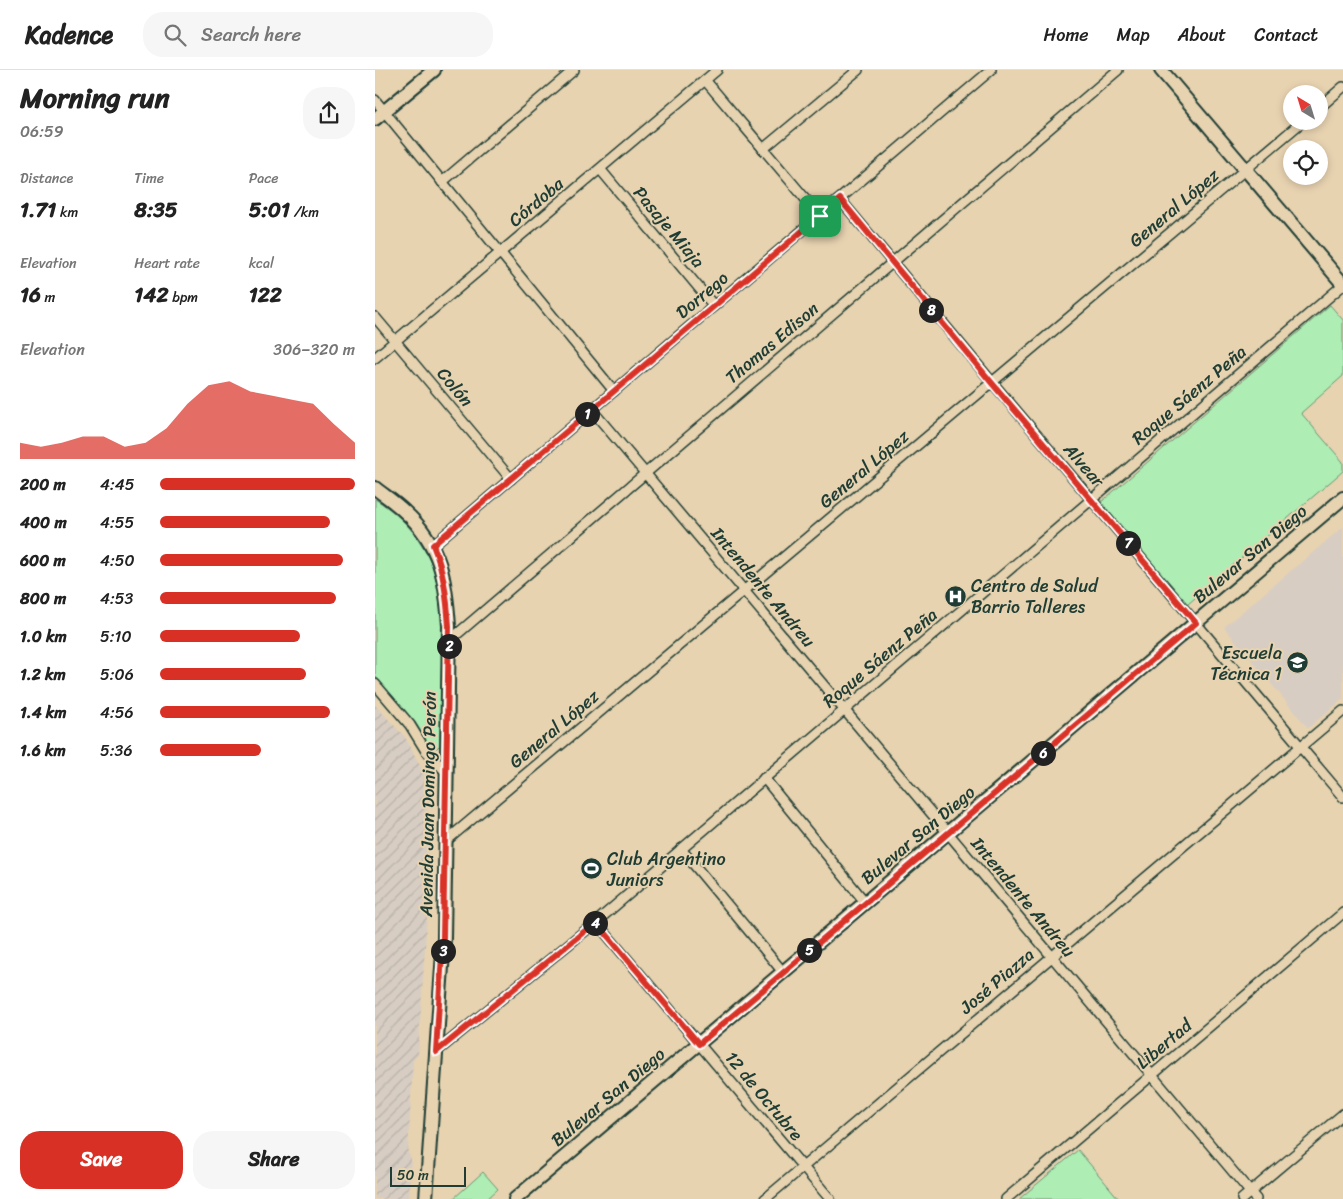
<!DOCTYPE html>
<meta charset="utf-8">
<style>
:root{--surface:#fff;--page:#f6f6f6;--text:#222;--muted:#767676;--line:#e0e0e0;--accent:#d93025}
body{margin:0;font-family:Sriracha,sans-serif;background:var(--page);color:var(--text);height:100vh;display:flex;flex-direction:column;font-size:19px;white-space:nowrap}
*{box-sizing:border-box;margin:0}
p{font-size:16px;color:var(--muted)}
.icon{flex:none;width:28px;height:28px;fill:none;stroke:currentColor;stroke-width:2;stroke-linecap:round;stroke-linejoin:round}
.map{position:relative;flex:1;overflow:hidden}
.details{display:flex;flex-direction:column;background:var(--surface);width:375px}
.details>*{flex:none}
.needle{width:32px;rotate:322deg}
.fabs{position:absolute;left:908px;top:15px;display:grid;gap:10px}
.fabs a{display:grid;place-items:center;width:45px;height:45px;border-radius:50%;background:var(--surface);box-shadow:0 2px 8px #0003;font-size:25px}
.scale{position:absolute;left:15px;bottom:12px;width:76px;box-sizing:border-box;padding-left:5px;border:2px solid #1f3d34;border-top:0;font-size:14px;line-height:18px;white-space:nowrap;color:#1f3d34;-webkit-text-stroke:4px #e8d3b1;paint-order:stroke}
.pin{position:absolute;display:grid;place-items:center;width:42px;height:42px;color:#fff;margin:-21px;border-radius:10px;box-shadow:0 2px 8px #0006}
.km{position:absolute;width:25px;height:25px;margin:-12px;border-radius:50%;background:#222;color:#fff;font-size:14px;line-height:25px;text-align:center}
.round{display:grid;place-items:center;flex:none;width:52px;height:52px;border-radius:20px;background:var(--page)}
.summary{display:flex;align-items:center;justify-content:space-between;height:85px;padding:0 20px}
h1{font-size:28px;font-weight:800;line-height:38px}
.figures{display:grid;grid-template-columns:repeat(3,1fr);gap:8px;height:85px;padding:5px 20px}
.figures div{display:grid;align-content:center}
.figures b{font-size:21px;font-weight:800}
.figures small{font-size:14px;font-weight:400}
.figures p{font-size:14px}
.chart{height:140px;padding:10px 20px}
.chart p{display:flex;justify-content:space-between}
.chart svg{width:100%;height:90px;margin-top:5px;fill:var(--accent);opacity:.7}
.action{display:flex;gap:10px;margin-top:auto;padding:10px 20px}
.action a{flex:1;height:58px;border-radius:20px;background:var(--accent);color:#fff;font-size:20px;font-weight:800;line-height:58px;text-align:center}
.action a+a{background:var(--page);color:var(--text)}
ul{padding:0 20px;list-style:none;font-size:16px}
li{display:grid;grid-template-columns:80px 60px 1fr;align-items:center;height:38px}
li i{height:12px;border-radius:6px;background:var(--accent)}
header{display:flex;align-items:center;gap:30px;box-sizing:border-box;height:70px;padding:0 25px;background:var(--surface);border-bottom:1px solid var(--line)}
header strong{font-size:24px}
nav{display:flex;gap:28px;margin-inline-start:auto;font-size:18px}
.search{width:350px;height:45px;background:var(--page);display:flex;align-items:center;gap:12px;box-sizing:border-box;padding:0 18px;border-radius:20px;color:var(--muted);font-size:19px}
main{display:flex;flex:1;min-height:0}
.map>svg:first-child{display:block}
.built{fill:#d7cdc3}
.industrial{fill:url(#industrial-furrows)}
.green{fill:#aeedb4;stroke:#669574}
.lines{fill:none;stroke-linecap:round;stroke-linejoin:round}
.street-casing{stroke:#1f3d34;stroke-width:12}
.secondary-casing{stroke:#1f3d34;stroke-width:16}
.street{stroke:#e8d3b1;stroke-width:9}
.secondary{stroke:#e8d3b1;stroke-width:12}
.route-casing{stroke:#fff;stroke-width:10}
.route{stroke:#d93025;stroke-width:6}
.labels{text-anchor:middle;stroke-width:4;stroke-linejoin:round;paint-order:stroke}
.street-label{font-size:18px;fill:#1f3d34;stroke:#e8d3b1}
.poi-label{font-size:18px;fill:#1f3d34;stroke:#e8d3b1;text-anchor:start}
</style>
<header>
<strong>Kadence</strong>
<div class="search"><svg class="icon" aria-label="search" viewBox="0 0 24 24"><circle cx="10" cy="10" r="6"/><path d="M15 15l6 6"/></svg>Search here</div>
<nav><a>Home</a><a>Map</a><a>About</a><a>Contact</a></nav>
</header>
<main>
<section class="details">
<div class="summary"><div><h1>Morning run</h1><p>06:59</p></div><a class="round"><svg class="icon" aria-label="share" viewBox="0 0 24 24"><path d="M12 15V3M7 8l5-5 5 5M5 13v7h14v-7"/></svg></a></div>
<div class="figures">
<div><p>Distance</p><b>1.71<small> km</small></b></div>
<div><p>Time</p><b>8:35</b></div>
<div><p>Pace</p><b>5:01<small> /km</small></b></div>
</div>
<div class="figures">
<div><p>Elevation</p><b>16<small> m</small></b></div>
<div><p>Heart rate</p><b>142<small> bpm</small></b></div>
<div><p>kcal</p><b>122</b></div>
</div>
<div class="chart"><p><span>Elevation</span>306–320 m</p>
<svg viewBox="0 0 160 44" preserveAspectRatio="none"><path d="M0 44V36L10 38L20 36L30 33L40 33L50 38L60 36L70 29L80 17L90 8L100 6L110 11L120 13L130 15L140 17L150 27L160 36V44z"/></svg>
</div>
<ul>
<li><b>200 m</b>4:45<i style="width:100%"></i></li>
<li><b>400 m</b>4:55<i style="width:87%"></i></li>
<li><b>600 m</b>4:50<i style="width:94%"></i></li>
<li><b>800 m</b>4:53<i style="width:90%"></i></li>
<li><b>1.0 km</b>5:10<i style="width:72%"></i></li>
<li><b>1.2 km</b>5:06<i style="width:75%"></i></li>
<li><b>1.4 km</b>4:56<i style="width:87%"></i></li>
<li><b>1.6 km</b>5:36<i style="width:52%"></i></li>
</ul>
<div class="action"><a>Save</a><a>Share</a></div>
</section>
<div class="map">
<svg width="968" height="1129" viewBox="0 0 968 1129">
<defs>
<pattern id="industrial-furrows" width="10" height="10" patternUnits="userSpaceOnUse" patternTransform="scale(1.25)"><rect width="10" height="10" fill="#d7cdc3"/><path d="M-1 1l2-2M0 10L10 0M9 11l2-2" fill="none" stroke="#b8b1a8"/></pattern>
</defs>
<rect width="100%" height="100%" fill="#e8d3b1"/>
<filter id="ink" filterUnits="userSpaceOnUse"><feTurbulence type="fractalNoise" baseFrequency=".02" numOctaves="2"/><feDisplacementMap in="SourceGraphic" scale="10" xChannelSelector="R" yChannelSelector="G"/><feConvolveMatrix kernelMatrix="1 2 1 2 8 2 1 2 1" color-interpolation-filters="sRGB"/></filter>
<g filter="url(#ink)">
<polygon class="built" points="968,457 968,629 933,658 849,557"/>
<polygon class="industrial" points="0,635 30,667 50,705 53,739 52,846 43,985 38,990 33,1083 36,1088 34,1129 0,1129"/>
<g class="green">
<polygon points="955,235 968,250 968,306 926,343 968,392 968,401 813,534 725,433"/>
<path d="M0,429C35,451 57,481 65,523C70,544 67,569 67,591C66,619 66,647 65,675L62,678L57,679L40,652L0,606Z"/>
<polygon points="703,1080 744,1129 644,1129"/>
<polygon points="108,1102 123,1119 112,1129 78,1129"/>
</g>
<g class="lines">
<defs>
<g id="street">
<polyline points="330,10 445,146"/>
<polyline points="0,30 239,321"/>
<polyline points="944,38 968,17"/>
<polyline points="388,79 483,0"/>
<polyline points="225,99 339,236"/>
<polyline points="67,112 199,0"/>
<polyline points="465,129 617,312 968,727"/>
<polyline points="0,247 136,409"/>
<polyline points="0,288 342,0"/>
<polyline points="217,340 881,1129"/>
<polyline points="58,475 616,0"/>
<polyline points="74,571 743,0"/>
<polyline points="0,614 35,655 51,681 72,703"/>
<polyline points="389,708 490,832"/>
<polyline points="71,771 928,51"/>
<polyline points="306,779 408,902"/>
<polyline points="221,852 455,1129"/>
<polyline points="61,982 221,852 968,215"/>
<polyline points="390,1129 968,641"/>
<polyline points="631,1129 968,843"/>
<polyline points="867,1129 968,1044"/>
</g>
<g id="secondary">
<polyline points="786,0 968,214"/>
<polyline points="0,49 59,0"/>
<path d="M0,418C10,426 21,433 30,442C66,474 71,511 74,556L69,868L51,1129"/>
<polyline points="140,1129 968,428"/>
</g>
</defs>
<use href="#street" class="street-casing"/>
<use href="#secondary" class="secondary-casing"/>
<use href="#street" class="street"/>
<use href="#secondary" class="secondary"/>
</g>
</g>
<g class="lines" filter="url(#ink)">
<defs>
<path id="route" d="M465,129L616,312L821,553L324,974L221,852L61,982L68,868L74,556C72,529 69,501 58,475Z"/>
</defs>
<use href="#route" class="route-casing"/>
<use href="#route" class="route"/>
</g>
<defs>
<symbol id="hospital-disc" viewBox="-11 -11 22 22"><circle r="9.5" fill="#1f3d34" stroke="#e8d3b1"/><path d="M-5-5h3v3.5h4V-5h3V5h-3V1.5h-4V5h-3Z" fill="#fff"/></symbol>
<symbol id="school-disc" viewBox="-11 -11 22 22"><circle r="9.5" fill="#1f3d34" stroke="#e8d3b1"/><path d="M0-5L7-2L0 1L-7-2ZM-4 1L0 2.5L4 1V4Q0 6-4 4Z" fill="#fff"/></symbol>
<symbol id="stadium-disc" viewBox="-11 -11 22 22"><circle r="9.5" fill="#1f3d34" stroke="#e8d3b1"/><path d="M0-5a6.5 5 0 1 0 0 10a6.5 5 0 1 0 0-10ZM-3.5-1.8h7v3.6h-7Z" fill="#fff"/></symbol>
</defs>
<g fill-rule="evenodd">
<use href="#hospital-disc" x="568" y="514" width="25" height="25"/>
<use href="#school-disc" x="910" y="580" width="25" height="25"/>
<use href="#stadium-disc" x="204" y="786" width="25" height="25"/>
</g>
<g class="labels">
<g class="street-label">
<text transform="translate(161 132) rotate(-40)" y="6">Córdoba</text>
<text transform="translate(799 138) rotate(-40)" y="6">General López</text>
<text transform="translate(294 157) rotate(50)" y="6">Pasaje Miaja</text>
<text transform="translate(327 225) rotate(-40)" y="6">Dorrego</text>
<text transform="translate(397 273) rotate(-40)" y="6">Thomas Edison</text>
<text transform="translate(80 317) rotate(50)" y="6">Colón</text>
<text transform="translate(814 325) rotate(-40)" y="6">Roque Sáenz Peña</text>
<text transform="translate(709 395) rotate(49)" y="6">Alvear</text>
<text transform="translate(489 399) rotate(-40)" y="6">General López</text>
<text transform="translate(875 484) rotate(-40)" y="6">Bulevar San Diego</text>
<text transform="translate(388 517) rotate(50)" y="6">Intendente Andreu</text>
<text transform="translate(505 588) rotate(-40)" y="6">Roque Sáenz Peña</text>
<text transform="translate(179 659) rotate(-40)" y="6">General López</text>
<text transform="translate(53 734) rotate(-89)" y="6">Avenida Juan Domingo Perón</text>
<text transform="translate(543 765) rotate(-40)" y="6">Bulevar San Diego</text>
<text transform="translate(648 827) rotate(50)" y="6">Intendente Andreu</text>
<text transform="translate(622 911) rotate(-40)" y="6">José Piazza</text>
<text transform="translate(789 974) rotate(-40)" y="6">Libertad</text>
<text transform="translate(389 1026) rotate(50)" y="6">12 de Octubre</text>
<text transform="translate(233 1027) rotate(-40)" y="6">Bulevar San Diego</text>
</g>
<g class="poi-label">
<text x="596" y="522">Centro de Salud<tspan x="596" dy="21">Barrio Talleres</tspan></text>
<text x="907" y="589" text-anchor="end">Escuela<tspan x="907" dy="21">Técnica 1</tspan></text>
<text x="232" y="795">Club Argentino<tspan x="232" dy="21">Juniors</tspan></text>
</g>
</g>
</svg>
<div class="fabs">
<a><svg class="needle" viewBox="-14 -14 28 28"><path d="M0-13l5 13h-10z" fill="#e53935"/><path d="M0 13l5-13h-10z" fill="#767676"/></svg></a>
<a><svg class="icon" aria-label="locate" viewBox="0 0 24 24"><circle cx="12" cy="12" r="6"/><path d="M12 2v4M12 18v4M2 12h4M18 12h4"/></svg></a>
</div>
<div class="scale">50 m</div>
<div class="pin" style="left:445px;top:146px;background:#1e9e55"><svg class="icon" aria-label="arrive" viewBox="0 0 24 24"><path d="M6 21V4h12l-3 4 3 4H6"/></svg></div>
<b class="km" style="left:212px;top:344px">1</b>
<b class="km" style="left:74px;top:576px">2</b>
<b class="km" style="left:68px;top:881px">3</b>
<b class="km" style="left:220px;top:853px">4</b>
<b class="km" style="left:434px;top:880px">5</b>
<b class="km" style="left:668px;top:683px">6</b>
<b class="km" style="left:753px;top:473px">7</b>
<b class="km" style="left:556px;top:240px">8</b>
</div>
</main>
